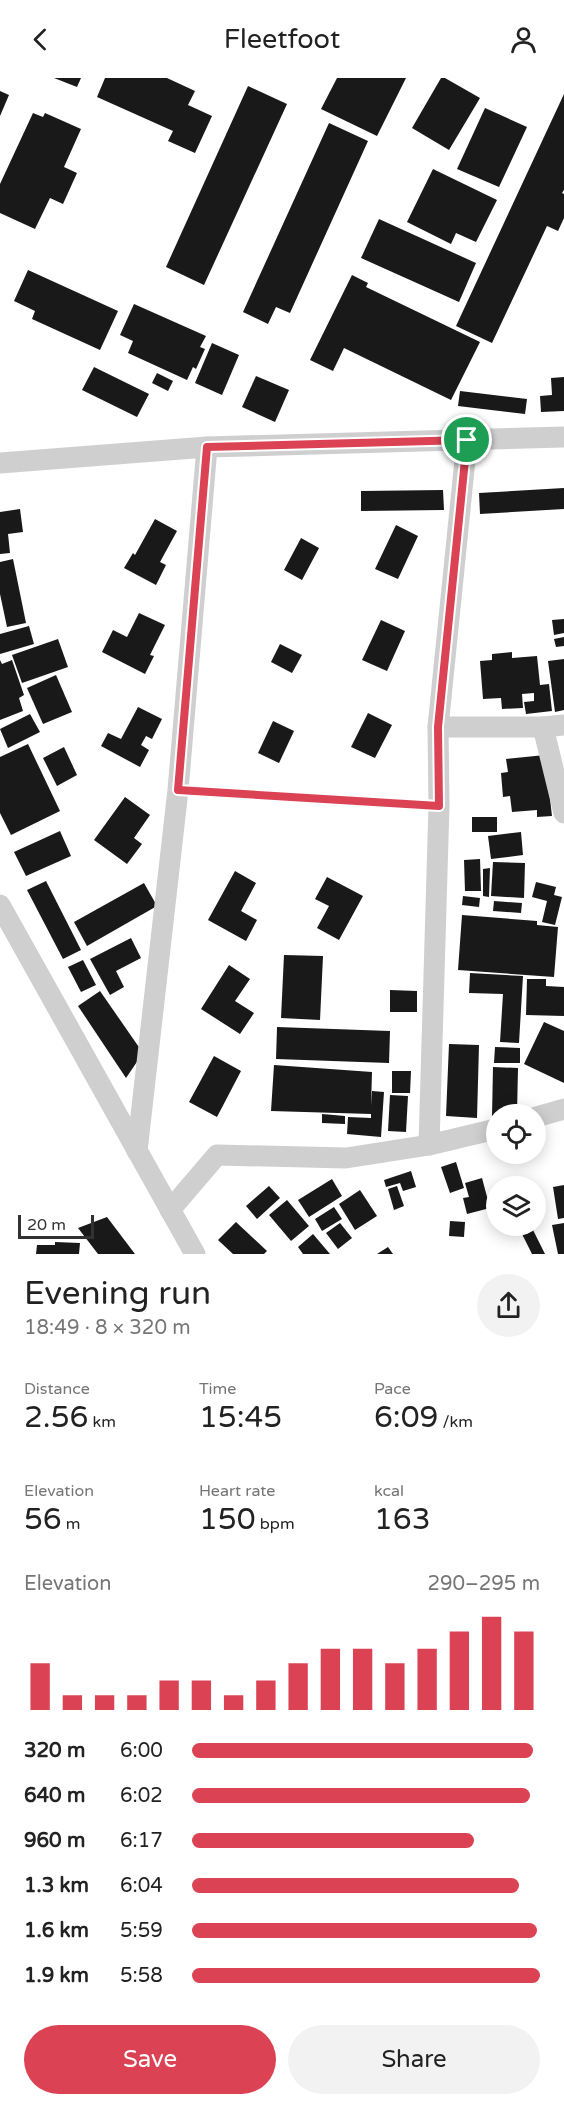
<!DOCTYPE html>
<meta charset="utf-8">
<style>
:root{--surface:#fff;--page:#f2f2f2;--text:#222;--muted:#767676;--accent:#db4354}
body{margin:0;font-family:"Varela Round",sans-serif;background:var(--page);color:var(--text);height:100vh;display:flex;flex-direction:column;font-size:22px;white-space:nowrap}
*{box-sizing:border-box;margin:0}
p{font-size:20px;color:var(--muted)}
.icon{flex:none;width:33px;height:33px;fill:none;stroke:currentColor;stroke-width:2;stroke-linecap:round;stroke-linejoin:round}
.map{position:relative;height:1176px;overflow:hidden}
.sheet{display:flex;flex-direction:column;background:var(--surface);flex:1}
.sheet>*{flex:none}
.buttons{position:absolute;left:486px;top:1026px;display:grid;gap:12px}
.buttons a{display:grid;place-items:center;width:60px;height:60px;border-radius:50%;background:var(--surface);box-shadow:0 3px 15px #0003;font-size:30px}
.scale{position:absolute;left:18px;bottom:15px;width:76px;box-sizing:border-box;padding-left:6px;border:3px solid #323232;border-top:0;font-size:16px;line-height:21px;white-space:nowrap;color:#323232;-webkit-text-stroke:4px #fff;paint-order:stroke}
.pin{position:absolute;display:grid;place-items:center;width:51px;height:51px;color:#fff;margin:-26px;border:3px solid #fff;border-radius:50%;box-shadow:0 2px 6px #0007}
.round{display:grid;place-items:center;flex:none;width:63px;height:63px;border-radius:32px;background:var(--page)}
.summary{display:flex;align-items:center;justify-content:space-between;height:102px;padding:0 24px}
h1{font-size:33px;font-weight:600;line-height:45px}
.metrics{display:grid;grid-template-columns:repeat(3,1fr);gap:9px;height:102px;padding:6px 24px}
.metrics div{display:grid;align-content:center}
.metrics b{font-size:30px;font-weight:600}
.metrics small{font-size:16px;font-weight:400}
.metrics p{font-size:16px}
.chart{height:168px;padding:12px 24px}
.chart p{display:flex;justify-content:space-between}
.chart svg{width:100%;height:108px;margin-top:6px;stroke:var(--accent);stroke-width:6}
.cta{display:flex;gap:12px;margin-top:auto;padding:12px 24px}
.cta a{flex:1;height:69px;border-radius:36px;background:var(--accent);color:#fff;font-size:24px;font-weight:600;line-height:69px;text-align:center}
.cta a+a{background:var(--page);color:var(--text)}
ul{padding:0 24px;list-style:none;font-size:20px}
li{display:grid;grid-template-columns:96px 72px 1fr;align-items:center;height:45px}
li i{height:15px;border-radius:8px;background:var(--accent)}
header{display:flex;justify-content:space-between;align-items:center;height:78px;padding:0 24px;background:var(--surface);font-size:27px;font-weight:600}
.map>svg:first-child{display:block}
.building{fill:#191919}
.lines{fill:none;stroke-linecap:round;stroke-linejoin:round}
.path{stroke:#c9c9c9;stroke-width:4;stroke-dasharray:3 3;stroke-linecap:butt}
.minor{stroke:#cfcfcf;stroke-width:21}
.route-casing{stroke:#fff;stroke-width:12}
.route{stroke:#db4354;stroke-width:8}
</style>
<header><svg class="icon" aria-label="back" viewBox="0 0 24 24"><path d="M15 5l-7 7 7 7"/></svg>Fleetfoot<svg class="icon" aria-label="person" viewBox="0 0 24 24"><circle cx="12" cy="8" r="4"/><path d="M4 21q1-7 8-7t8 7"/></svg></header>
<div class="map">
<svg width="564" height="1176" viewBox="0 0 564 1176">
<rect width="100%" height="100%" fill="#fff"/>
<g class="building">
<polygon points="54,0 81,0 77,9"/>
<polygon points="105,0 167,0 195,13 188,27 212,38 195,75 168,63 173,53 97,19"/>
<polygon points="337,0 406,0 377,58 321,31"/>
<polygon points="441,0 445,0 480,20 449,72 412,50"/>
<polygon points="248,8 287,26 204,207 166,189"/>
<polygon points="0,13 9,17 0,38"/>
<polygon points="564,16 564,112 562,115 564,116 564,140 558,153 547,148 492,265 456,248"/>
<polygon points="485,30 527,49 499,109 457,91"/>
<polygon points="33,35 43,39 45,35 81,51 64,89 77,95 63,126 50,120 35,151 0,135 0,106"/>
<polygon points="329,45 368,63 290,235 276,229 268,246 243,234"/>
<polygon points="433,91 497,122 476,164 456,155 451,166 407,144"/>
<polygon points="379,141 476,185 459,224 361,180"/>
<polygon points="28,192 118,233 100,272 32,241 35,233 14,223"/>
<polygon points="352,197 368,205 366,209 480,264 451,322 344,270 333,293 310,282"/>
<polygon points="134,226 206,258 200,269 205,271 196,291 193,289 187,302 128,275 133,263 120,257"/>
<polygon points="212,265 239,277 222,317 195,305"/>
<polygon points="94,289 149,316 137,339 82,312"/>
<polygon points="157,295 173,303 168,313 152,305"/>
<polygon points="256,298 289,312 275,344 242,329"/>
<polygon points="564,299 564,333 541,334 540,318 552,317 551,300"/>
<polygon points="460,313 527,321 525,336 458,328"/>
<polygon points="564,410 564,431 480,436 479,415"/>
<polygon points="443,412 444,432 361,433 361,413"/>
<polygon points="20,431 23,454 8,456 10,475 0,476 0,434"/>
<polygon points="155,441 177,453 160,484 166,487 156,507 124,490 133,475 135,477"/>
<polygon points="396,447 418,458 398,501 375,491"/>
<polygon points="301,460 319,470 302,502 284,492"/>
<polygon points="13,481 26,545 7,549 0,516 0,484"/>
<polygon points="139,535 165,547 150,577 154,578 145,596 102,574 113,552 127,559"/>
<polygon points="564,541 564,555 554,557 552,542"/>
<polygon points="381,542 405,553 387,593 362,582"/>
<polygon points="29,548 34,566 0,576 0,556"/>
<polygon points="564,559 564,568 556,569 554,561"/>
<polygon points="58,561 68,589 22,605 12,577"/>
<polygon points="280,566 302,577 292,595 271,584"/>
<polygon points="512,574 512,580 537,578 540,607 549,606 552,633 526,636 524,624 534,623 534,615 522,616 523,630 502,631 501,620 483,621 480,583 492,582 492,576"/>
<polygon points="564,581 564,632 555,634 548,583"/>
<polygon points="0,582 2,586 12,582 24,617 19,620 23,633 0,642"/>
<polygon points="56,597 72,634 43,646 27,610"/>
<polygon points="138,629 162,641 152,661 146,658 141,667 149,672 140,689 101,668 108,655 121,661"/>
<polygon points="368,635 392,647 375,680 351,669"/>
<polygon points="30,636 40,654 8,670 0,651"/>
<polygon points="273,643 294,653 279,685 258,675"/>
<polygon points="28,666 60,733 11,757 0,735 0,679"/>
<polygon points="64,669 77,697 57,708 43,680"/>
<polygon points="545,677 552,738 537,739 537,732 512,734 510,718 503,719 501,695 508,694 506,681"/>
<polygon points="125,719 150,737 134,760 142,766 127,786 94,762"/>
<rect x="472" y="739" width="25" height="15"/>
<polygon points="60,753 71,778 26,798 14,774"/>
<polygon points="521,754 523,777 491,781 488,758"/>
<polygon points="480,781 481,813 465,813 464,782"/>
<polygon points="493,784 525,785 524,820 491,818"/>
<polygon points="490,790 489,819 483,818 483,791"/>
<polygon points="235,793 256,805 241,833 257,842 246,863 208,842"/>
<polygon points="327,799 363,818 339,862 317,850 329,828 315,821"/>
<polygon points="46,803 81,872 63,881 27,812"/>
<polygon points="536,804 556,809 554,817 562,819 555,847 542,844 547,823 532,819"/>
<polygon points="144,805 157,828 87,868 74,844"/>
<polygon points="463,818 480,820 479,829 462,827"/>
<polygon points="494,823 522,825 521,835 493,833"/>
<polygon points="462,837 537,843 537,847 558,849 554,899 458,892"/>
<polygon points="131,860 141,880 116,893 124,909 110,917 90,881"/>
<polygon points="284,877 323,878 320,942 281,940"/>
<polygon points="83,882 96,907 81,914 68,889"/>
<polygon points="229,887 250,901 235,923 254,935 240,956 201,931"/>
<polygon points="470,895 523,898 519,965 500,964 503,916 469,915"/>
<polygon points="527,901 546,901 546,908 564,909 564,938 526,937"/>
<polygon points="390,912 417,913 417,934 390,934"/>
<polygon points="100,913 143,975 126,1000 78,928"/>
<polygon points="544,944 564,953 564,1005 524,986"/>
<polygon points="277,949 390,953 389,985 276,981"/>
<polygon points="449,966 479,967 477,1040 446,1038"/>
<polygon points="495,969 520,970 520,985 494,985"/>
<polygon points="214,978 241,993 217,1039 189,1024"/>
<polygon points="274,987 372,994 371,1028 372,1013 384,1014 381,1059 347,1056 348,1039 371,1040 371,1036 271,1033"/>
<polygon points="493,989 518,990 517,1036 492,1038"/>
<polygon points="392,993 411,993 410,1015 392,1015"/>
<polygon points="390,1017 408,1018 406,1054 388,1053"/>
<polygon points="322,1036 345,1038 345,1046 322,1045"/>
<polygon points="456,1084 464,1110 450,1115 441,1089"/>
<polygon points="411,1093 416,1109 403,1113 400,1105 386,1109 384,1102"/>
<polygon points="482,1100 490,1130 467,1136 463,1120 469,1119 465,1105"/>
<polygon points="332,1101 342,1118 309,1139 298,1122"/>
<polygon points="564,1107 564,1140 558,1141 553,1109"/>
<polygon points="269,1108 280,1120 257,1141 246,1128"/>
<polygon points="397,1108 404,1128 394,1132 388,1111"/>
<polygon points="360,1112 377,1138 355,1152 339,1126"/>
<polygon points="287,1122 309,1148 291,1163 269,1137"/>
<polygon points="334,1129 342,1141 322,1153 315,1141"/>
<polygon points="107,1139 135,1176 98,1176 78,1150"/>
<polygon points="450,1143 465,1144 464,1159 449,1158"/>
<polygon points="236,1144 267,1173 264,1176 233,1176 218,1162"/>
<polygon points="340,1145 352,1160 338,1171 326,1155"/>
<polygon points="564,1145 564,1176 558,1176 552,1147"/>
<polygon points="518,1148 531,1148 545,1176 532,1176"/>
<polygon points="313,1156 330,1176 303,1176 298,1169"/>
<polygon points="55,1164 80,1165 79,1176 36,1176 37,1167 55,1167"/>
<polygon points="388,1169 393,1176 377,1176"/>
</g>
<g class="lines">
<polyline class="path" points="200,713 417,726"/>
<g class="minor">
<polyline points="0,385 207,369 564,359"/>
<polyline points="438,649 543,649 564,647"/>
<polyline points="543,649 564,735"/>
<polyline points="0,827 195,1176"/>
<polyline points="536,1039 564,1031"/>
<polyline points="429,1067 439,727 438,649 467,362"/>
<polyline points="137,1073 178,712 207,369"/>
<polyline points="170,1132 217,1077 346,1080 429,1067 496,1051"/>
</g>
</g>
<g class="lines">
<defs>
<polygon id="route" points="467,362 438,649 439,728 178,712 207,369"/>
</defs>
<use href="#route" class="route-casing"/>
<use href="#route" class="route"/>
</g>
</svg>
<div class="buttons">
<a><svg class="icon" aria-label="locate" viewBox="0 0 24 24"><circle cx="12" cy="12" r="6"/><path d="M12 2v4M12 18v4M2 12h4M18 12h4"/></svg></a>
<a><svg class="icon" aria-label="layers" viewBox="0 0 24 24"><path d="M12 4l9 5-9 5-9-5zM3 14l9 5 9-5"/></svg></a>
</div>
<div class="scale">20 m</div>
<div class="pin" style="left:467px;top:362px;background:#1e9e55"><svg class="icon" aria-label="arrive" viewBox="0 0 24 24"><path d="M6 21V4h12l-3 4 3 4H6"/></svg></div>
</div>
<section class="sheet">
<div class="summary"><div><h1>Evening run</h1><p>18:49 · 8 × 320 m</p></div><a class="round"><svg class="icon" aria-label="share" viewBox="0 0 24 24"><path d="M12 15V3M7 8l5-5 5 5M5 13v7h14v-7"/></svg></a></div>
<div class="metrics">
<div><p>Distance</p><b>2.56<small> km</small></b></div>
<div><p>Time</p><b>15:45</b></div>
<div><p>Pace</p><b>6:09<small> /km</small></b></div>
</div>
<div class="metrics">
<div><p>Elevation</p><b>56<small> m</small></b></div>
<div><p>Heart rate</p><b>150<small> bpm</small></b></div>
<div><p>kcal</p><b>163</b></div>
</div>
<div class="chart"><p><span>Elevation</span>290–295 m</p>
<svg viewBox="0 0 160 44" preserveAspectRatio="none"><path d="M5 44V25M15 44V38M25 44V38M35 44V38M45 44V32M55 44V32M65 44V38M75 44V32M85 44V25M95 44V19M105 44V19M115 44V25M125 44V19M135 44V12M145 44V6M155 44V12"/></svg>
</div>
<ul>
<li><b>320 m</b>6:00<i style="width:98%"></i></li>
<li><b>640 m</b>6:02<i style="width:97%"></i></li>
<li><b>960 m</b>6:17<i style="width:81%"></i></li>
<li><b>1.3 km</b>6:04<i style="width:94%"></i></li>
<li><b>1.6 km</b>5:59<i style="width:99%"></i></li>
<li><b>1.9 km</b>5:58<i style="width:100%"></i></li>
</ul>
<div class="cta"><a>Save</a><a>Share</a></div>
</section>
